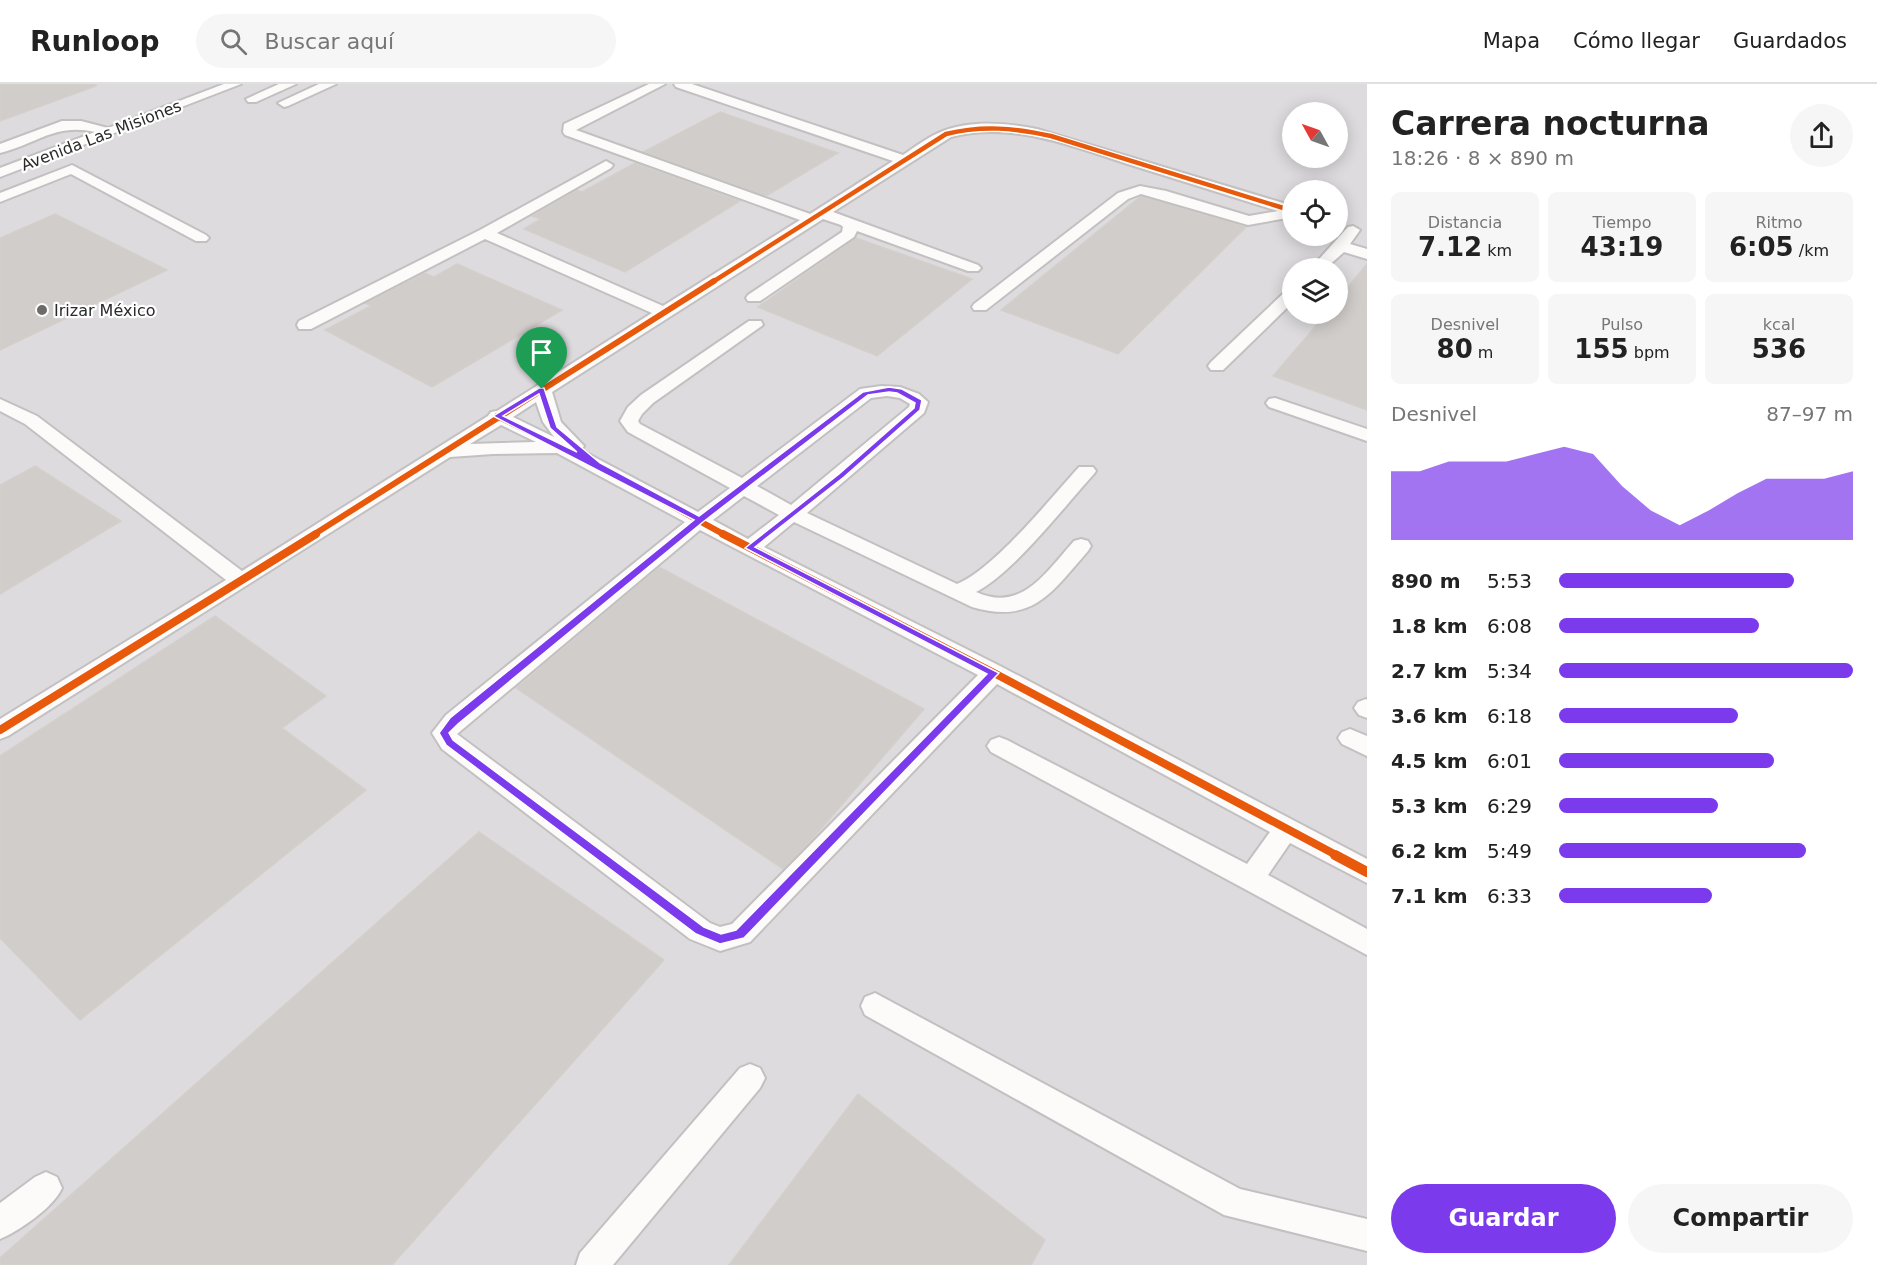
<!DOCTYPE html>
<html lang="es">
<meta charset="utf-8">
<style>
:root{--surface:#fff;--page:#f6f6f6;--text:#222;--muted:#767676;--line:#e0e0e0;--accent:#7c3aed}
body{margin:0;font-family:"DejaVu Sans",sans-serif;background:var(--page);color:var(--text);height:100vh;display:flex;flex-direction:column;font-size:22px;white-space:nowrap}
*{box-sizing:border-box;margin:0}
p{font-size:20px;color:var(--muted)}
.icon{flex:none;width:33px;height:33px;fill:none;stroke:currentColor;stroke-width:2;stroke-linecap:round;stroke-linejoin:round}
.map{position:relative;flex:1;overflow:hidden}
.panel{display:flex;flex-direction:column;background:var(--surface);width:510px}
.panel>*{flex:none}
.needle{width:39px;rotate:310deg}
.buttons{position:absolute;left:1282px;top:18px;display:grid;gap:12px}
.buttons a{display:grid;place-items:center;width:66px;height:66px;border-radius:50%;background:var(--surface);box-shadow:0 3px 15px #0003;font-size:30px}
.pin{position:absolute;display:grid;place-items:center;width:51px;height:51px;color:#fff;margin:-62px -26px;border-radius:50% 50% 50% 0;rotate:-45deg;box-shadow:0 0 6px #0007}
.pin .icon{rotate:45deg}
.round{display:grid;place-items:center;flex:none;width:63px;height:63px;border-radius:32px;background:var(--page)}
.overview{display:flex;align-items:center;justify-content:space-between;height:102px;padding:0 24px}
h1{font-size:33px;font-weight:800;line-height:45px}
.figures{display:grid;grid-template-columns:repeat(3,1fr);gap:9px;height:102px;padding:6px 24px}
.figures div{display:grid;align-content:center;border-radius:9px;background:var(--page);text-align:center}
.figures b{font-size:26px;font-weight:800}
.figures small{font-size:16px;font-weight:400}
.figures p{font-size:16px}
.chart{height:168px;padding:12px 24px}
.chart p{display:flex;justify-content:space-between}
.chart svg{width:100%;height:108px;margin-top:6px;fill:var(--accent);opacity:.7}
.cta{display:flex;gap:12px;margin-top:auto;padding:12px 24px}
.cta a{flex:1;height:69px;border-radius:36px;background:var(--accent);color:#fff;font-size:24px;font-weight:800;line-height:69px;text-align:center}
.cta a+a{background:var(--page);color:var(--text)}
ul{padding:0 24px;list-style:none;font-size:20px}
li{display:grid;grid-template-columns:96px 72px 1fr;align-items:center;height:45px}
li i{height:15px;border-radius:8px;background:var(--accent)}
header{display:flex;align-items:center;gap:36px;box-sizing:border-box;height:84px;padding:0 30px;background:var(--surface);border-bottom:2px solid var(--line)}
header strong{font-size:28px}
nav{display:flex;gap:33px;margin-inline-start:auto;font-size:21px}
.search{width:420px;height:54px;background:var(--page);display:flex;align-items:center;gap:15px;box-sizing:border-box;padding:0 21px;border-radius:33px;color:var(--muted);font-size:22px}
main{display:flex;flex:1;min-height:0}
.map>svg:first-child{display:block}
.industrial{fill:#dedbde;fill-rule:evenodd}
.building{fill:#d1cdca;stroke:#d4cfcb;stroke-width:1.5}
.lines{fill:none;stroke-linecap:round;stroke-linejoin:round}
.minor-casing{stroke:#c2c0c0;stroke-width:4}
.minor{fill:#fcfbfa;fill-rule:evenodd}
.cycleway-far3-casing{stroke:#fff;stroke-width:7}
.cycleway-far2-casing{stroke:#fff;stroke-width:9}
.cycleway-far1-casing{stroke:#fff;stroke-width:11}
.cycleway-casing{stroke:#fff;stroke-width:14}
.cycleway-far3{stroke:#e8590c;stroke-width:4.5}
.cycleway-far2{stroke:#e8590c;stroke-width:6}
.cycleway-far1{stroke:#e8590c;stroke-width:8}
.cycleway{stroke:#e8590c;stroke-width:10}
.route{fill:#7c3aed;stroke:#fff;stroke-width:1.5;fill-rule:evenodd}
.poi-dot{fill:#6d6b69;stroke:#fff;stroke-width:2}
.labels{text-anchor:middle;stroke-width:4.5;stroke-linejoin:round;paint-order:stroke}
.far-street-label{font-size:16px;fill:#2a2a2a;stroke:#fff}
.far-poi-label{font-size:16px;fill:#2a2a2a;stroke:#fff;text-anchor:start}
</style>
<header>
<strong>Runloop</strong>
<div class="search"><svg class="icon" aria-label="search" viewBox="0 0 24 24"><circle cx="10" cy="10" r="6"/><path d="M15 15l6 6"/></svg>Buscar aquí</div>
<nav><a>Mapa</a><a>Cómo llegar</a><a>Guardados</a></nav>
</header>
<main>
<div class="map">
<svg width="1367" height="1181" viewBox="0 0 1367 1181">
<rect width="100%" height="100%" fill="#e9e3de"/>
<path class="industrial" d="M0,0H1367V1181H0ZM1293,28H1338V74H1293ZM1293,106H1338V152H1293ZM1293,184H1338V230H1293Z"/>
<g class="building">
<polygon points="0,0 96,0 96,2 0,37"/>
<polygon points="720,28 838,69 766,112 643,68"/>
<polygon points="635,79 740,117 625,188 524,145 541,135 532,132 577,106 582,108"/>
<polygon points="1141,112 1246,143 1118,270 1001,226"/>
<polygon points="55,130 167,186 0,266 0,154"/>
<polygon points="856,154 972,195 877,272 758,223"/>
<polygon points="457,180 562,226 432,303 325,246 371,222 365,219 425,189 434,193"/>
<polygon points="1367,180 1367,326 1273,292 1326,230 1338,230 1338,215"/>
<polygon points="35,382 121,437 0,510 0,401"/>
<polygon points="659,483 924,625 815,752 783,785 516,604"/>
<polygon points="215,532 326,612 282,644 366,706 80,936 0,854 0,672"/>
<polygon points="479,748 664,876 392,1181 0,1181 0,1174"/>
<polygon points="858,1010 1045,1156 1031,1181 729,1181"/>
</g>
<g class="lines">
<defs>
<g id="minor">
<path d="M224,0H241L0,93V84L95,48C55,39 37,60 0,69V60L62,37H81L108,44Z"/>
<polygon points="279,0 296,0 256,18 248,18 246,15"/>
<polygon points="319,0 336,0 288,22 284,23 278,19"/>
<path d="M649,0H665L576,46L810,130L893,77L676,3L674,0H692L903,71C915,63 929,52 943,47C973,36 1006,39 1037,45L1293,122V133L1248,141L1141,110L1128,115L986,226H974L972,223L974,220L1118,109L1140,102L1166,107L1249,132L1278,127C1230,112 1182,97 1134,82C1074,63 1014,37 951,53L833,128L978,181L981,184L978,187H968L857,147L854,153L760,217H748L746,214L748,211L842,148L843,143L841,141L823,135L552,308L561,338L584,362L581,366L698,428L730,404L628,348L620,337L628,323L641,311L749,237H761L763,241L653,319L642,330L638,337L640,340L742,394L860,305L881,302L900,303L919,310L928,318L924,329L807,429L957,500C994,485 1051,414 1079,383H1093L1096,387L1093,391C1063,424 1014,488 976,508C1022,529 1046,488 1074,457L1081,455L1088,457L1091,462L1088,467C1052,508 1033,541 972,523L794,438L764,463L1002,583L1367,775V799L1290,759L1268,791L1367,845V871L991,668L987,662L991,656L999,653L1007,656L1247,780L1270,748L997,600L750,858L720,867L690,855L442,665L432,649L446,631L685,438L557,369L493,370L450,373L8,652L0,655V635L226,496L25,340L0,327V315L37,332L242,487L488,332L491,328L497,327L652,229L485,155L311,245H299L297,241L299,237L480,146L606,77L613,81L611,84L497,149L663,222L800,136L565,51L563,48L564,40ZM887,312L900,314L910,320L909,323L791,421L757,402L871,314ZM536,318L543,338L554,353L513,333ZM501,341L536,358L470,360ZM744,412L779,431L748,455L713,436ZM700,446L978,591L732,840L720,843L710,839L457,650Z"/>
<polygon points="72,81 206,151 209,154 206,157 196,157 71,90 0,118 0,109"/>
<polygon points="1353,142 1360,146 1350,160 1367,165 1367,175 1344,168 1326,184 1311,184 1348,143"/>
<polygon points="1293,204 1293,218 1223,286 1211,286 1208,282 1211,278 1287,206"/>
<polygon points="1275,314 1367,345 1367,357 1269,323 1266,319 1269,315"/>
<polygon points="1366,615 1367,616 1367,634 1359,631 1354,624 1358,618"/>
<polygon points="1350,645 1367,652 1367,672 1342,660 1338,654 1342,648"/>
<polygon points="875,909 1240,1105 1367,1135 1367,1167 1224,1131 865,931 861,922 865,913"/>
<polygon points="750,980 760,984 765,994 760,1004 613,1181 576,1181 580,1169 740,984"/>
<path d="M46,1088L57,1093L62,1104C54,1123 19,1147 0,1155V1119L35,1093Z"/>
</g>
</defs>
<use href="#minor" class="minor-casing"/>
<use href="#minor" class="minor"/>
<defs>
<path id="cycleway-far3" d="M711,199L946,50C982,41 1015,44 1051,52L1293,127"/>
<g id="cycleway-far2">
<polyline points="497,332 597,381 725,451"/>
<polyline points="313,451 714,197"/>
</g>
<g id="cycleway-far1">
<polyline points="723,450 994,589 1338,772"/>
<polyline points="0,646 316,450"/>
</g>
<polyline id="cycleway" points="1335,771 1367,788"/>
</defs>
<use href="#cycleway-far3" class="cycleway-far3-casing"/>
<use href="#cycleway-far2" class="cycleway-far2-casing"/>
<use href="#cycleway-far1" class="cycleway-far1-casing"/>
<use href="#cycleway" class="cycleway-casing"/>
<use href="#cycleway-far3" class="cycleway-far3"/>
<use href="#cycleway-far2" class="cycleway-far2"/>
<use href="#cycleway-far1" class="cycleway-far1"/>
<use href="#cycleway" class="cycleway"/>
</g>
<path class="route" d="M889,303L902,305L922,316L920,326L844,393L755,463L999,589L744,854L720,860L696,850L446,661L439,649L450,634L694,436L493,332L539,304H544L557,343L600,379L699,432L863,308ZM889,308L897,309L915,319L914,324L839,390L745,464L987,590L736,846L721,850L704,843L453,656L449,649L458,640L703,438L868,311ZM539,310L550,344L577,368L503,332Z"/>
<circle class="poi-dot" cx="42" cy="226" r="6"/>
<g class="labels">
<g class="far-street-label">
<text transform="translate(101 51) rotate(-21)" y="6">Avenida Las Misiones</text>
</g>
<g class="far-poi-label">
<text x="54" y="232">Irizar México</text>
</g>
</g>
</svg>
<div class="buttons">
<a><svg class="needle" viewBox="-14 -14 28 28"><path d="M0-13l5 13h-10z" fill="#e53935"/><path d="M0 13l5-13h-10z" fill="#767676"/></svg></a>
<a><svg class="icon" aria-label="locate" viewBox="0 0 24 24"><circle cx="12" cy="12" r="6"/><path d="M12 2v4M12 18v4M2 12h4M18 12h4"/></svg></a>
<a><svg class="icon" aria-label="layers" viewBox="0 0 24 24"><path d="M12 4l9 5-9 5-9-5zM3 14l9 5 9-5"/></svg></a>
</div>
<div class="pin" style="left:542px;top:305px;background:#1e9e55"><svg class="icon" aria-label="arrive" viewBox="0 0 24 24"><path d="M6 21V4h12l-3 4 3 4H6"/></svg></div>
</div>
<section class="panel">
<div class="overview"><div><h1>Carrera nocturna</h1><p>18:26 · 8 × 890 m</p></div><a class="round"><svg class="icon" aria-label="share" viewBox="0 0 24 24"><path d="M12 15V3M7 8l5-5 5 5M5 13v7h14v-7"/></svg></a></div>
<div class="figures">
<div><p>Distancia</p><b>7.12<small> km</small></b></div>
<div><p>Tiempo</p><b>43:19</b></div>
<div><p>Ritmo</p><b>6:05<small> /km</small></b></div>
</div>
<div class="figures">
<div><p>Desnivel</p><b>80<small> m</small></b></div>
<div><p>Pulso</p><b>155<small> bpm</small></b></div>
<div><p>kcal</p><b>536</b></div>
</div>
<div class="chart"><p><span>Desnivel</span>87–97 m</p>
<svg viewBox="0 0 160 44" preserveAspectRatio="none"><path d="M0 44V16L10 16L20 12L30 12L40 12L50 9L60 6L70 9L80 22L90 32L100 38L110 32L120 25L130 19L140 19L150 19L160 16V44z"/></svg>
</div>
<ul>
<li><b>890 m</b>5:53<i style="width:80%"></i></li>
<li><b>1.8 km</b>6:08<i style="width:68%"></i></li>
<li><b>2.7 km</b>5:34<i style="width:100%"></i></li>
<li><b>3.6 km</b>6:18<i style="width:61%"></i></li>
<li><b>4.5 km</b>6:01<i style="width:73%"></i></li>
<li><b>5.3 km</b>6:29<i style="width:54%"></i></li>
<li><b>6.2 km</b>5:49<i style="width:84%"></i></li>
<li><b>7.1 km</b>6:33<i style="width:52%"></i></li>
</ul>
<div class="cta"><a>Guardar</a><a>Compartir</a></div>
</section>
</main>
